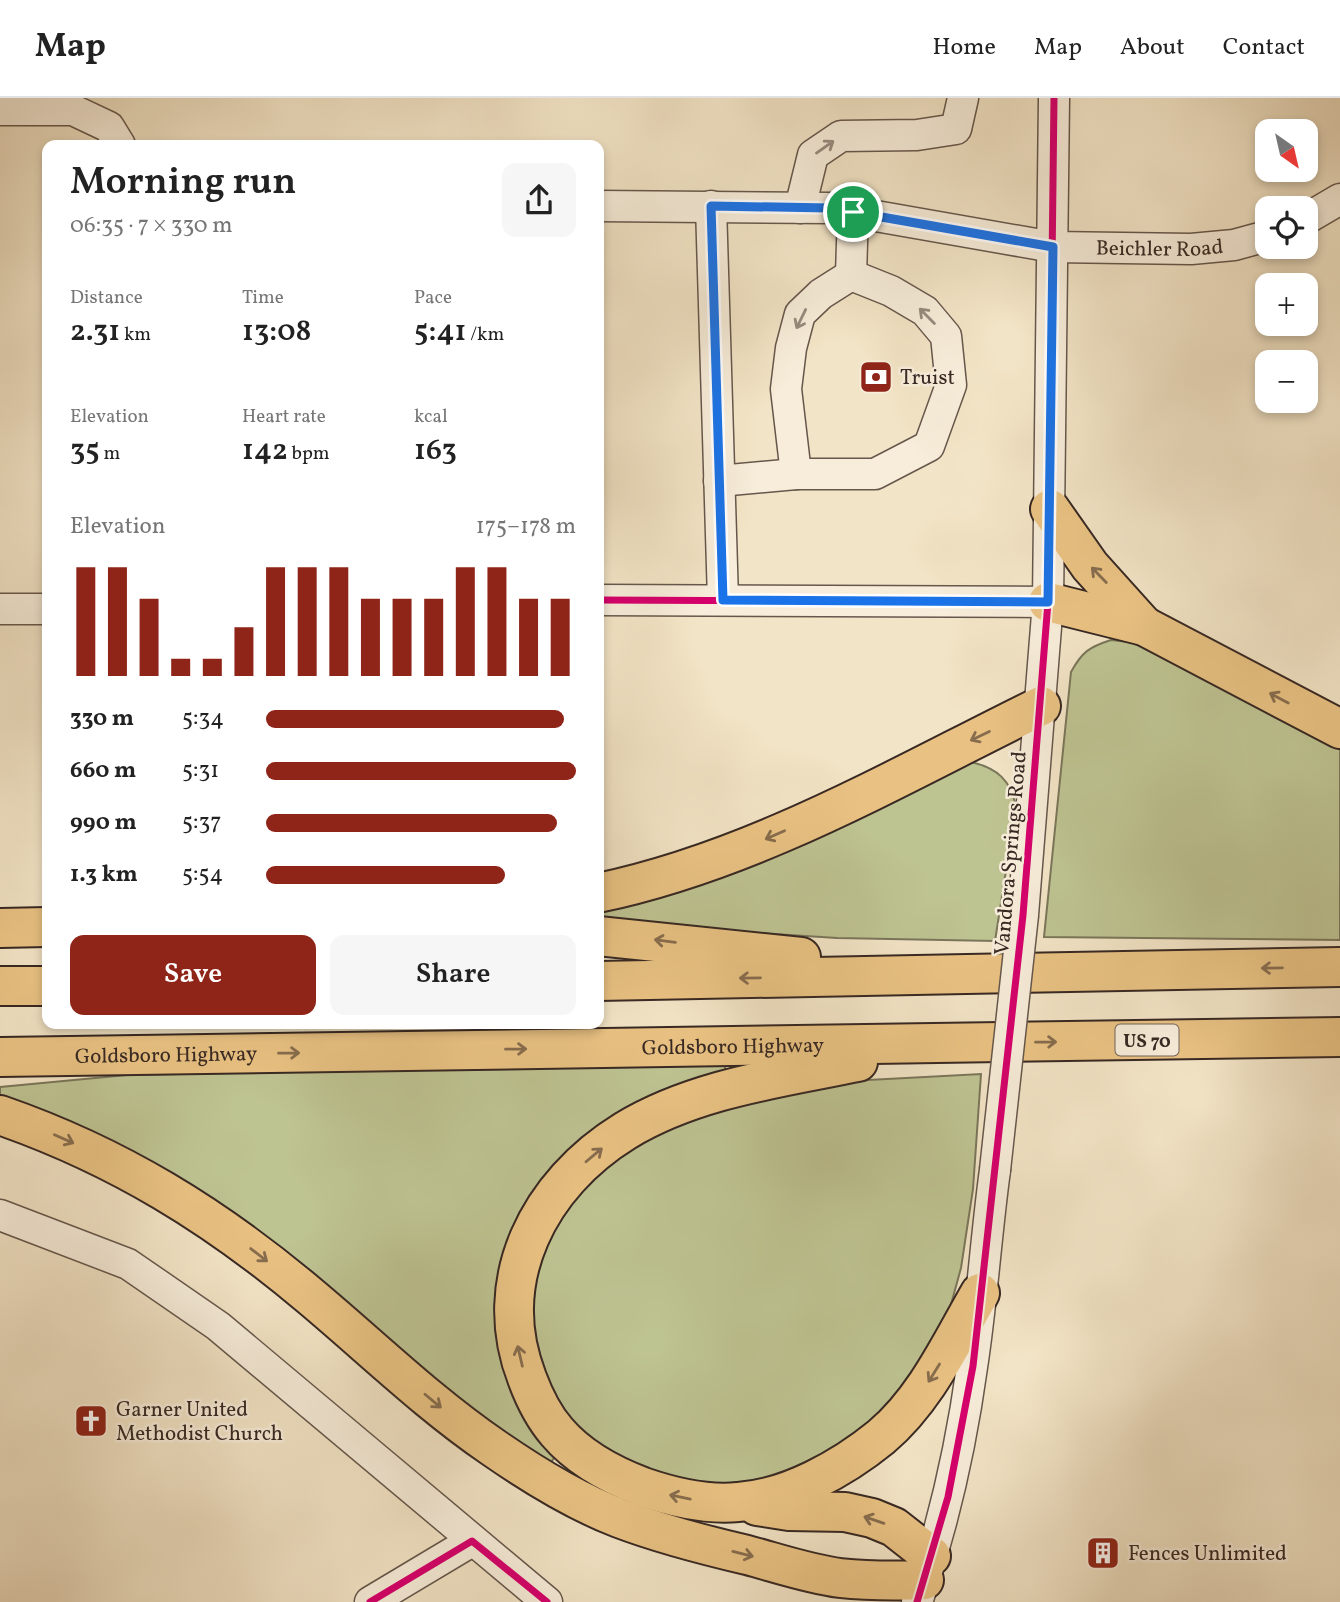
<!DOCTYPE html>
<meta charset="utf-8">
<style>
:root{--surface:#fff;--page:#f6f6f6;--text:#222;--muted:#767676;--line:#e0e0e0;--accent:#8f2418}
body{margin:0;font-family:Vollkorn,serif;background:var(--page);color:var(--text);height:100vh;display:flex;flex-direction:column;font-size:26px;white-space:nowrap}
*{box-sizing:border-box;margin:0}
p{font-size:23px;color:var(--muted)}
.icon{flex:none;width:38px;height:38px;fill:none;stroke:currentColor;stroke-width:2;stroke-linecap:round;stroke-linejoin:round}
.map{position:relative;flex:1;overflow:hidden}
.sheet{position:absolute;left:42px;top:42px;width:562px;height:889px;display:flex;flex-direction:column;background:var(--surface);border-radius:14px;box-shadow:0 4px 10px #0003}
.sheet>*{flex:none}
.needle{width:46px;rotate:146deg}
.buttons{position:absolute;left:1255px;top:21px;display:grid;gap:14px}
.buttons a{display:grid;place-items:center;width:63px;height:63px;border-radius:14px;background:var(--surface);box-shadow:0 4px 10px #0003;font-size:35px}
.pin{position:absolute;display:grid;place-items:center;width:60px;height:60px;color:#fff;margin:-30px;border:4px solid #fff;border-radius:50%;box-shadow:0 2px 7px #0007}
.round{display:grid;place-items:center;flex:none;width:74px;height:74px;border-radius:14px;background:var(--page)}
.headline{display:flex;align-items:center;justify-content:space-between;height:119px;padding:0 28px}
h1{font-size:38px;font-weight:600;line-height:52px}
.metrics{display:grid;grid-template-columns:repeat(3,1fr);gap:10px;height:119px;padding:7px 28px}
.metrics div{display:grid;align-content:center}
.metrics b{font-size:30px;font-weight:600}
.metrics small{font-size:19px;font-weight:400}
.metrics p{font-size:19px}
.chart{height:196px;padding:14px 28px}
.chart p{display:flex;justify-content:space-between}
.chart svg{width:100%;height:126px;margin-top:7px;stroke:var(--accent);stroke-width:6}
.primary-button{display:flex;gap:14px;margin-top:auto;padding:14px 28px}
.primary-button a{flex:1;height:80px;border-radius:14px;background:var(--accent);color:#fff;font-size:28px;font-weight:600;line-height:80px;text-align:center}
.primary-button a+a{background:var(--page);color:var(--text)}
ul{padding:0 28px;list-style:none;font-size:23px}
li{display:grid;grid-template-columns:112px 84px 1fr;align-items:center;height:52px}
li i{height:18px;border-radius:9px;background:var(--accent)}
header{display:flex;align-items:center;gap:42px;box-sizing:border-box;height:98px;padding:0 35px;background:var(--surface);border-bottom:2px solid var(--line)}
header strong{font-size:33px}
nav{display:flex;gap:38px;margin-inline-start:auto;font-size:24px}
.map>svg:first-child{display:block}
.green{fill:#bec392;stroke:#7a765a;stroke-width:2}
.lines{fill:none;stroke-linecap:round;stroke-linejoin:round}
.minor-casing{stroke:#66574c;stroke-width:33}
.major-casing{stroke:#372823;stroke-width:42}
.minor{stroke:#f7edda;stroke-width:30}
.major{stroke:#e9c283;stroke-width:38}
.minor-bridge-casing{stroke:#66574c;stroke-width:33;stroke-linecap:butt}
.minor-bridge{stroke:#f7edda;stroke-width:30}
.cycleway-casing{stroke:#f7edda;stroke-width:11}
.cycleway{stroke:#d6006c;stroke-width:7}
.oneway{stroke:#978a7e}
.oneway2{stroke:#876d4e}
.route-casing{stroke:#fff;stroke-width:14}
.route{stroke:#1a73e8;stroke-width:9}
.labels{text-anchor:middle;stroke-width:5;stroke-linejoin:round;paint-order:stroke}
.shield{fill:#f7edda;stroke:#71635a;stroke-width:2}
.shield-label{font-size:19px;font-weight:bold;fill:#372823}
.street-label{font-size:21px;fill:#372823;stroke:#f7edda}
.poi-label{font-size:21px;fill:#372823;stroke:#f7edda;text-anchor:start}
</style>
<header>
<strong>Map</strong>
<nav><a>Home</a><a>Map</a><a>About</a><a>Contact</a></nav>
</header>
<div class="map">
<svg width="1340" height="1504" viewBox="0 0 1340 1504">
<rect width="100%" height="100%" fill="#f2e4c6"/>
<filter id="stains"><feTurbulence type="fractalNoise" baseFrequency=".00286" numOctaves="4"/><feColorMatrix values="0 0 0 0 .2 0 0 0 0 .09 0 0 0 0 .02 0 0 0 .5 -.17"/></filter>
<radialGradient id="worn" r=".72"><stop offset=".6" stop-color="#630" stop-opacity="0"/><stop offset="1" stop-color="#630" stop-opacity=".3"/></radialGradient>
<g class="green">
<path d="M1111,542L1130,544L1150,549L1340,648V842L1044,839L1071,574C1082,554 1089,549 1111,542Z"/>
<path d="M971,664C997,670 1011,682 1016,709L995,843L837,840L599,825V806Z"/>
<polygon points="725,965 725,979 690,990 508,1152 558,1354 546,1372 0,1000 0,989 127,977"/>
<polygon points="981,976 973,1091 961,1170 947,1221 878,1326 775,1384 693,1389 615,1363 558,1311 529,1249 533,1161 595,1071 666,1027 806,990 868,982"/>
</g>
<g class="lines">
<defs>
<g id="minor">
<polyline points="0,12 73,12 109,29 120,47"/>
<path id="s1" d="M598,108L830,110L1053,149L1191,151L1234,147L1267,138"/>
<polyline points="711,108 723,502"/>
<polyline points="800,110 813,57 841,38 917,37 956,31 963,0"/>
<polyline points="1306,121 1340,101"/>
<polyline points="851,177 853,114"/>
<polyline points="796,376 786,291 791,250 800,216 821,196 851,177"/>
<polyline points="719,383 796,376 875,376 929,348 951,287 946,238 925,213 891,193 851,177"/>
<polyline points="598,502 1048,504"/>
<polyline points="0,511 47,511"/>
<polyline points="1023,817 1048,504 1054,0"/>
<polyline points="0,1117 128,1166 218,1228 547,1504"/>
<polyline points="370,1504 472,1443"/>
<path d="M917,1504C943,1428 961,1349 972,1269C982,1204 986,1138 995,1072"/>
</g>
<g id="major">
<polyline points="1050,411 1090,468 1144,528"/>
<polyline points="1048,504 1144,528 1340,631"/>
<path d="M598,795C756,762 898,678 1041,608"/>
<polyline points="0,830 47,829"/>
<polyline points="598,838 801,859"/>
<polyline points="598,883 1340,869"/>
<polyline points="0,888 47,888"/>
<path id="s2" d="M0,959L1340,939"/>
<path d="M858,964C779,980 694,991 625,1033C539,1086 489,1182 527,1280C534,1299 544,1319 557,1334C580,1361 611,1377 643,1389C672,1399 706,1407 738,1404C788,1401 843,1370 881,1339C926,1301 951,1245 980,1195"/>
<path d="M0,1017C118,1058 215,1118 310,1198C371,1249 428,1305 494,1350C533,1377 575,1403 619,1420C661,1436 704,1447 747,1457C777,1465 809,1476 840,1480C868,1483 896,1483 924,1482"/>
<polyline points="757,1408 789,1413 845,1414 872,1420 894,1429 931,1458"/>
</g>
</defs>
<use href="#minor" class="minor-casing"/>
<use href="#major" class="major-casing"/>
<use href="#minor" class="minor"/>
<use href="#major" class="major"/>
<defs>
<polyline id="minor-bridge" points="995,1072 1023,817"/>
</defs>
<use href="#minor-bridge" class="minor-bridge-casing"/>
<use href="#minor-bridge" class="minor-bridge"/>
<defs>
<g id="cycleway">
<polyline points="598,502 1048,504"/>
<polyline points="370,1504 472,1443 547,1504"/>
<polyline points="917,1504 948,1399 973,1268 1023,817 1048,504 1054,0"/>
</g>
</defs>
<use href="#cycleway" class="cycleway-casing"/>
<use href="#cycleway" class="cycleway"/>
</g>
<defs><path id="oneway-shaft" d="M-6 0H5M1.5-3L5.5 0L1.5 3" fill="none" stroke-width="1.6" stroke-linecap="round" stroke-linejoin="round" transform="scale(1.75)"/></defs>
<g class="oneway">
<use href="#oneway-shaft" transform="translate(825 49) rotate(-35)"/>
<use href="#oneway-shaft" transform="translate(927 218) rotate(-135)"/>
<use href="#oneway-shaft" transform="translate(801 221) rotate(116)"/>
</g>
<g class="oneway2">
<use href="#oneway-shaft" transform="translate(1099 477) rotate(-134)"/>
<use href="#oneway-shaft" transform="translate(1279 600) rotate(-152)"/>
<use href="#oneway-shaft" transform="translate(980 638) rotate(154)"/>
<use href="#oneway-shaft" transform="translate(775 737) rotate(156)"/>
<use href="#oneway-shaft" transform="translate(665 843) rotate(-173)"/>
<use href="#oneway-shaft" transform="translate(1272 870) rotate(179)"/>
<use href="#oneway-shaft" transform="translate(750 880) rotate(179)"/>
<use href="#oneway-shaft" transform="translate(1046 944) rotate(-1)"/>
<use href="#oneway-shaft" transform="translate(516 951) rotate(-1)"/>
<use href="#oneway-shaft" transform="translate(289 955) rotate(-1)"/>
<use href="#oneway-shaft" transform="translate(64 1041) rotate(24)"/>
<use href="#oneway-shaft" transform="translate(594 1057) rotate(-40)"/>
<use href="#oneway-shaft" transform="translate(259 1157) rotate(38)"/>
<use href="#oneway-shaft" transform="translate(520 1258) rotate(-103)"/>
<use href="#oneway-shaft" transform="translate(934 1275) rotate(122)"/>
<use href="#oneway-shaft" transform="translate(433 1303) rotate(40)"/>
<use href="#oneway-shaft" transform="translate(680 1399) rotate(-168)"/>
<use href="#oneway-shaft" transform="translate(874 1422) rotate(-161)"/>
<use href="#oneway-shaft" transform="translate(743 1456) rotate(14)"/>
</g>
<g class="lines">
<defs>
<polygon id="route" points="711,108 830,110 1053,149 1048,504 723,502"/>
</defs>
<use href="#route" class="route-casing"/>
<use href="#route" class="route"/>
</g>
<defs>
<symbol id="bank-square" viewBox="-11 -11 22 22"><rect x="-9" y="-9" width="18" height="18" rx="4" fill="#8f2418" stroke="#f7edda"/><path d="M-6-4H6V4H-6ZM0-2.3a2.3 2.3 0 1 0 0 4.6a2.3 2.3 0 1 0 0-4.6Z" fill="#fff"/></symbol>
<symbol id="church-square" viewBox="-11 -11 22 22"><rect x="-9" y="-9" width="18" height="18" rx="4" fill="#8f2418" stroke="#f7edda"/><path d="M-1.2-6h2.4v3.5h3.3v2.4h-3.3V6h-2.4V-.1h-3.3v-2.4h3.3Z" fill="#fff"/></symbol>
<symbol id="building-square" viewBox="-11 -11 22 22"><rect x="-9" y="-9" width="18" height="18" rx="4" fill="#8f2418" stroke="#f7edda"/><path d="M-4-6H4V6H1V3H-1V6H-4ZM-2.5-4.3h1.7v1.8h-1.7ZM.8-4.3h1.7v1.8H.8ZM-2.5-1h1.7V.8h-1.7ZM.8-1h1.7V.8H.8Z" fill="#fff"/></symbol>
</defs>
<g fill-rule="evenodd">
<use href="#bank-square" x="857" y="260" width="38" height="38"/>
<use href="#church-square" x="72" y="1304" width="38" height="38"/>
<use href="#building-square" x="1084" y="1436" width="38" height="38"/>
</g>
<g class="labels">
<rect class="shield" x="1115.5" y="926.5" width="63" height="31" rx="5"/>
<g class="shield-label">
<text x="1147" y="949">US 70</text>
</g>
<g class="street-label">
<text dy="7" stroke="none"><textPath href="#s1" startOffset="565">Beichler Road</textPath></text>
<text transform="translate(1010 755) rotate(-85)" y="7">Vandora Springs Road</text>
<text dy="7" stroke="none"><textPath href="#s2" startOffset="733">Goldsboro Highway</textPath></text>
<text dy="7" stroke="none"><textPath href="#s2" startOffset="166">Goldsboro Highway</textPath></text>
</g>
<g class="poi-label">
<text x="900" y="286">Truist</text>
<text x="116" y="1318">Garner United<tspan x="116" dy="24">Methodist Church</tspan></text>
<text x="1128" y="1462">Fences Unlimited</text>
</g>
</g>
<rect width="100%" height="100%" filter="url(#stains)"/>
<rect width="100%" height="100%" fill="url(#worn)"/>
</svg>
<div class="buttons">
<a><svg class="needle" viewBox="-14 -14 28 28"><path d="M0-13l5 13h-10z" fill="#e53935"/><path d="M0 13l5-13h-10z" fill="#767676"/></svg></a>
<a><svg class="icon" aria-label="locate" viewBox="0 0 24 24"><circle cx="12" cy="12" r="6"/><path d="M12 2v4M12 18v4M2 12h4M18 12h4"/></svg></a>
<a>+</a>
<a>−</a>
</div>
<div class="pin" style="left:853px;top:114px;background:#1e9e55"><svg class="icon" aria-label="arrive" viewBox="0 0 24 24"><path d="M6 21V4h12l-3 4 3 4H6"/></svg></div>
<section class="sheet">
<div class="headline"><div><h1>Morning run</h1><p>06:35 · 7 × 330 m</p></div><a class="round"><svg class="icon" aria-label="share" viewBox="0 0 24 24"><path d="M12 15V3M7 8l5-5 5 5M5 13v7h14v-7"/></svg></a></div>
<div class="metrics">
<div><p>Distance</p><b>2.31<small> km</small></b></div>
<div><p>Time</p><b>13:08</b></div>
<div><p>Pace</p><b>5:41<small> /km</small></b></div>
</div>
<div class="metrics">
<div><p>Elevation</p><b>35<small> m</small></b></div>
<div><p>Heart rate</p><b>142<small> bpm</small></b></div>
<div><p>kcal</p><b>163</b></div>
</div>
<div class="chart"><p><span>Elevation</span>175–178 m</p>
<svg viewBox="0 0 160 44" preserveAspectRatio="none"><path d="M5 44V6M15 44V6M25 44V17M35 44V38M45 44V38M55 44V27M65 44V6M75 44V6M85 44V6M95 44V17M105 44V17M115 44V17M125 44V6M135 44V6M145 44V17M155 44V17"/></svg>
</div>
<ul>
<li><b>330 m</b>5:34<i style="width:96%"></i></li>
<li><b>660 m</b>5:31<i style="width:100%"></i></li>
<li><b>990 m</b>5:37<i style="width:94%"></i></li>
<li><b>1.3 km</b>5:54<i style="width:77%"></i></li>
</ul>
<div class="primary-button"><a>Save</a><a>Share</a></div>
</section>
</div>
